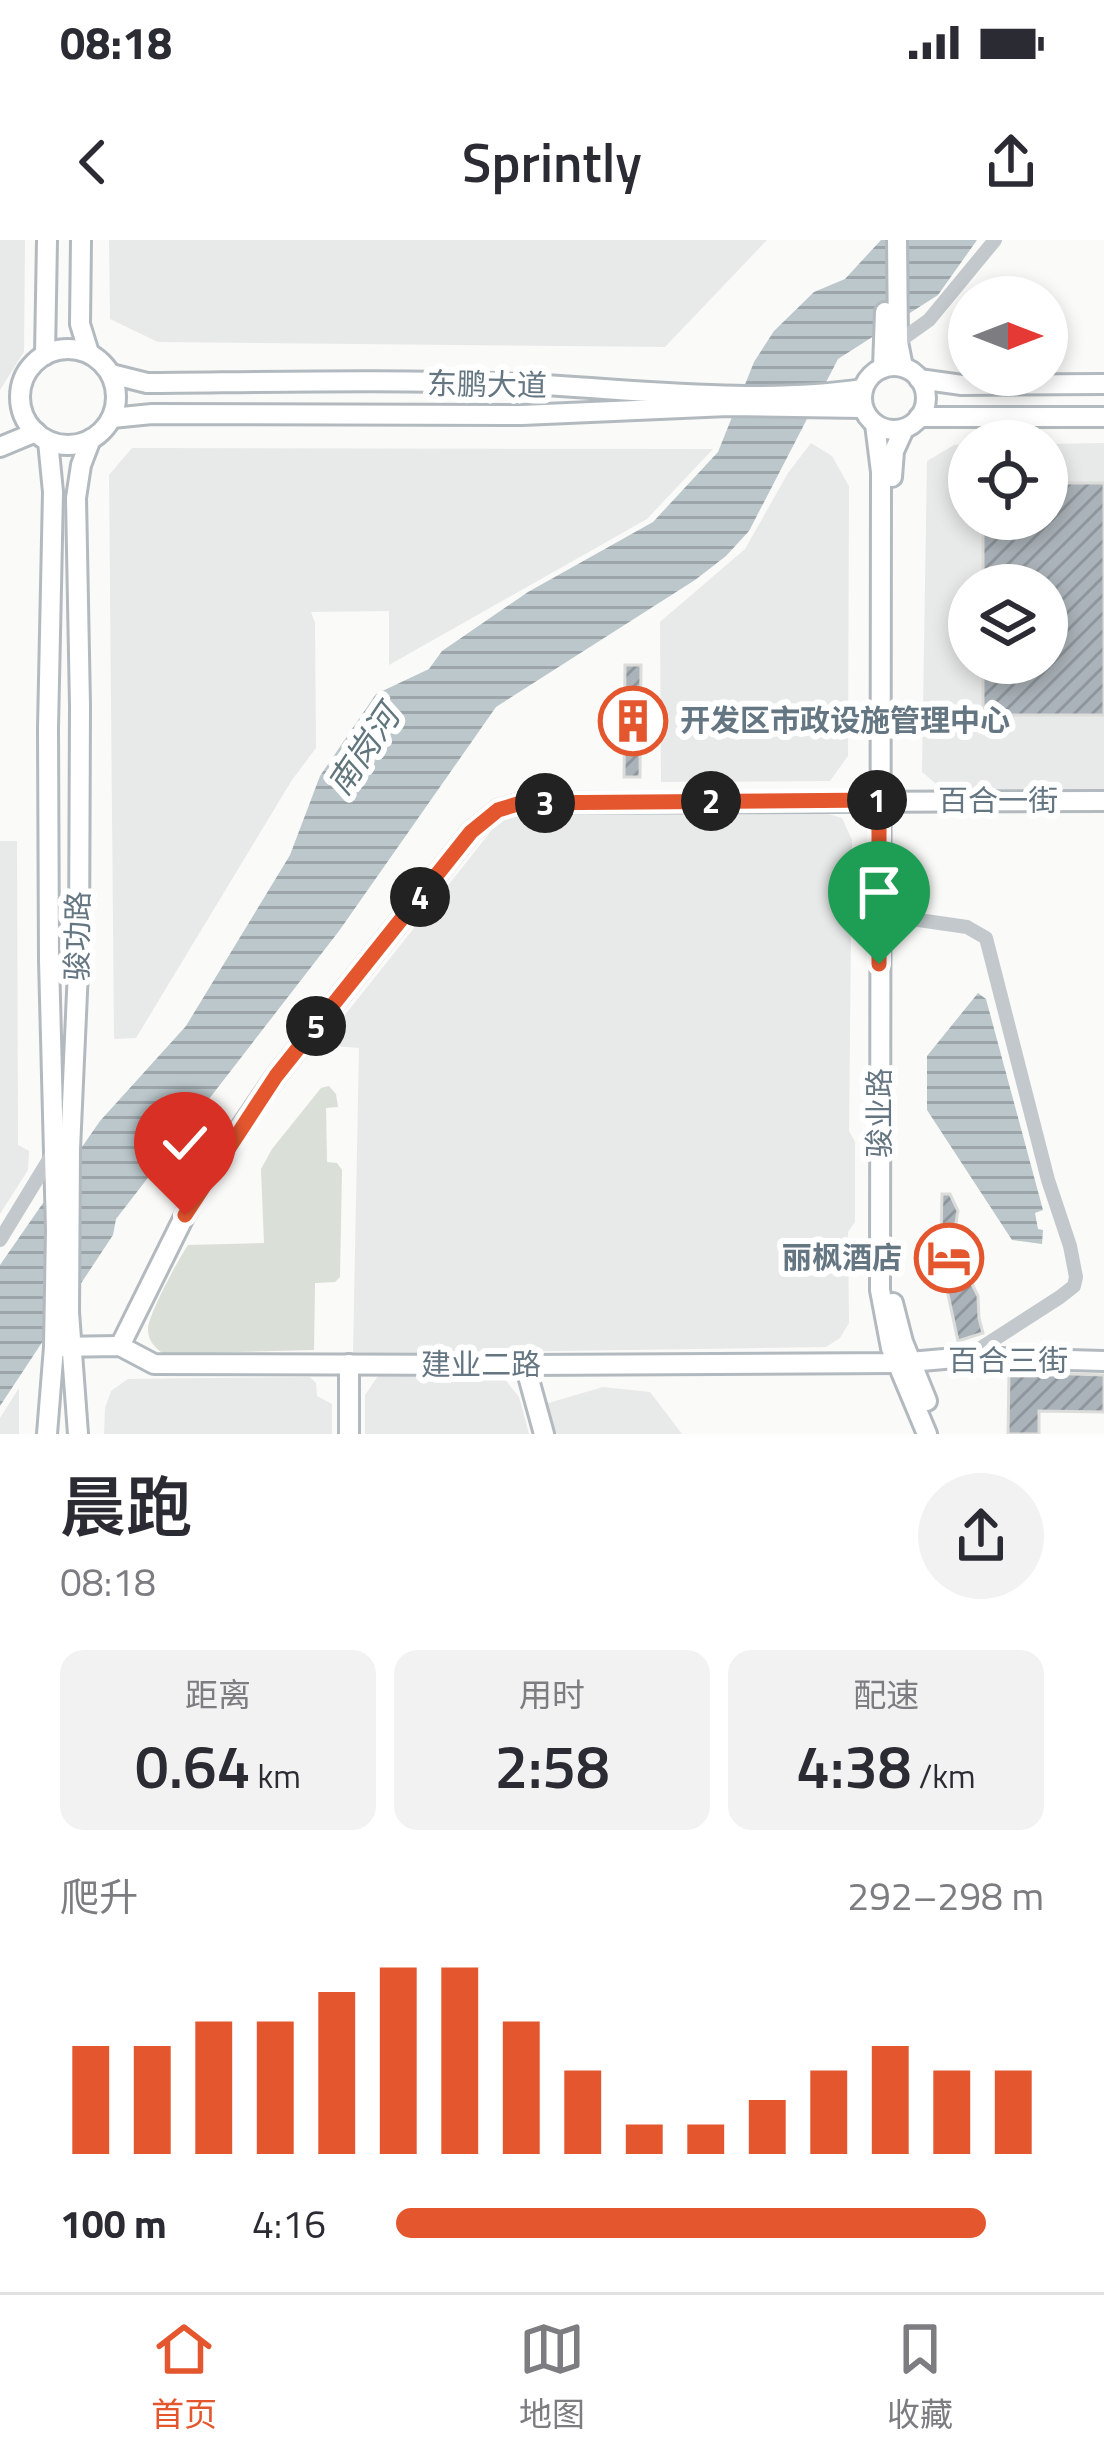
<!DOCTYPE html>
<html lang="zh">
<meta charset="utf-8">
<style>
:root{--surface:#fff;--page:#f2f2f3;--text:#2b2b33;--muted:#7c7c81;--line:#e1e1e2;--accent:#e4572e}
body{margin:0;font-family:"Titillium Web","Noto Sans SC",sans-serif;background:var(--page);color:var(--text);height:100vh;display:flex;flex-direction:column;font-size:45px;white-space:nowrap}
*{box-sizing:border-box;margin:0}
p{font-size:39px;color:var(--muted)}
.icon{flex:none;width:66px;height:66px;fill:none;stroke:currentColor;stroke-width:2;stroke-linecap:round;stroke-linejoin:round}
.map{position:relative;height:1194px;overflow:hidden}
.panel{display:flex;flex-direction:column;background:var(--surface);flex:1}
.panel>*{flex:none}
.needle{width:78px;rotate:90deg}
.buttons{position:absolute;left:948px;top:36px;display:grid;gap:24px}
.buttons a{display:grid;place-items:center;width:120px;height:120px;border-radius:50%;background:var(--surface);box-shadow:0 6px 18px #0003;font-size:60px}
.pin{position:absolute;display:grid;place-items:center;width:102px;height:102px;color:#fff;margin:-123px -51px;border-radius:50% 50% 50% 0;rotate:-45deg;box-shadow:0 0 12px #0007}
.pin .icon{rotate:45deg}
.km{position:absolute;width:60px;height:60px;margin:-30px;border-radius:50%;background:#222;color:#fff;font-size:33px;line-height:60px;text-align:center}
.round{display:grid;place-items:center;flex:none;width:126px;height:126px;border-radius:63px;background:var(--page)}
.headline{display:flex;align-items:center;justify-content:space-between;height:204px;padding:0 60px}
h1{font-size:66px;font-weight:600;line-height:90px}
.stats{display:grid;grid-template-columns:repeat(3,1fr);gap:18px;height:204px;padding:12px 60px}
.stats div{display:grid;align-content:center;border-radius:24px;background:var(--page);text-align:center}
.stats b{font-size:60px;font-weight:600}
.stats small{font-size:33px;font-weight:400}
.stats p{font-size:33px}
.chart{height:336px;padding:24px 60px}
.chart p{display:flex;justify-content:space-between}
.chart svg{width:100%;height:216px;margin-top:12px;stroke:var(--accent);stroke-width:6}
ul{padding:0 60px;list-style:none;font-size:39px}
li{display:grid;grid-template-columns:192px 144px 1fr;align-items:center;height:90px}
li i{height:30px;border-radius:15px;background:var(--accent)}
.status{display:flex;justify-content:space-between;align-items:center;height:84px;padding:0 60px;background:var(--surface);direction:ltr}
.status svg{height:33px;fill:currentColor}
header{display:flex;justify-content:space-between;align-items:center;height:156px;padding:0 60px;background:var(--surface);font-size:54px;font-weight:600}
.tabs{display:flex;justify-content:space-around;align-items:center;height:168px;border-top:3px solid var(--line);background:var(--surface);font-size:33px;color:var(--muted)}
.tabs a{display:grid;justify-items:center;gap:6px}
.tabs .active{color:var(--accent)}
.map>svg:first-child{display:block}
.built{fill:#e8e9e9;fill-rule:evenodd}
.grass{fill:#dadfd7}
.water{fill:url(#water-rules)}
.building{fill:url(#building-hatch);stroke:#dcdcda;stroke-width:3}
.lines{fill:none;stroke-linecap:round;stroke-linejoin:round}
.secondary-casing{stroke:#b3babf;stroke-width:24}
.street{stroke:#c3c8cc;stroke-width:14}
.secondary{stroke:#fff;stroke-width:18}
.route-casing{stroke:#fff;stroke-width:24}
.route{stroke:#e4572e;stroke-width:15}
.labels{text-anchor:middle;stroke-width:12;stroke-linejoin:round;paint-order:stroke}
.street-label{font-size:30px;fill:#657683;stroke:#fff}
.poi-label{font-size:30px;font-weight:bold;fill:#657683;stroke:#fff;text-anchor:start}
.water-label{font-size:33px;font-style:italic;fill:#60757c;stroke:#fff}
</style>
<div class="status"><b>08:18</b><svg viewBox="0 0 49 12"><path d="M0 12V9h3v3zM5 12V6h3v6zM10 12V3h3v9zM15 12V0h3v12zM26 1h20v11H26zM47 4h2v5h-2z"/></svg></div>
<header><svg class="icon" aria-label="back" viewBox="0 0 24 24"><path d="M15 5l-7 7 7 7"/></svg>Sprintly<svg class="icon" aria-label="share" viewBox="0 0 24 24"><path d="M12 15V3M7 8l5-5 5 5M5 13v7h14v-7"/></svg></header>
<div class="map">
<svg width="1104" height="1194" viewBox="0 0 1104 1194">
<defs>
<pattern id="water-rules" width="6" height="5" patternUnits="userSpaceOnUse" patternTransform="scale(3)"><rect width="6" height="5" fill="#bbc7cb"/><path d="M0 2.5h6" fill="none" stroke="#9ca6aa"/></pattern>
<pattern id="building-hatch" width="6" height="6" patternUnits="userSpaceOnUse" patternTransform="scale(3)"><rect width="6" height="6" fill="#aab3b9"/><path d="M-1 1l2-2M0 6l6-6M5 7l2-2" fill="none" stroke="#8e969c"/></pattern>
</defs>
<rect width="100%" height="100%" fill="#fafaf8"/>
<g class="built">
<polygon points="0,0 25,0 24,112 0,150"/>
<polygon points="109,0 767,0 665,107 158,102 110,79"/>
<polygon points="811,203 832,216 849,246 848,516 830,541 661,542 660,382 745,309 788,233"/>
<path d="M1104,203V551L947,553L922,532L927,221L954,205L969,204V279H1047V204ZM969,345H1047V423H969Z"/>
<polygon points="132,208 713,209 647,279 389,425 389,371 311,372 315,383 316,508 292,540 136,798 114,799 109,235"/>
<polygon points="828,574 842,578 852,600 849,891 855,902 855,982 848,992 849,1083 840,1098 826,1107 353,1114 359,808 321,805 492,590 509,577 521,575"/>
<polygon points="0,601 17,601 18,905 29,911 28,930 0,974"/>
<polygon points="378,1136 503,1137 519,1157 529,1194 365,1194 365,1155"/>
<polygon points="310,1137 316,1143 317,1156 332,1164 332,1194 104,1194 105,1168 111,1151 128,1139"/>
<polygon points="603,1147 650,1152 682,1194 554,1194 545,1164"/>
<polygon points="19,1148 19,1194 0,1194 0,1178"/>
</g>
<path class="grass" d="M329,846L336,854L338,867L326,868L327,922L337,923L342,930L340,1037L335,1042L315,1043L314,1110L164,1114C155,1108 148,1101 148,1089C148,1075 179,1018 188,1005L264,1003L261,929L272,909L321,848Z"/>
<g class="water">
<polygon points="881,0 977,0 938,55 838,119 749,291 726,316 695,340 496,467 339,691 116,979 113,995 0,1166 0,1025 100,881 186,786 290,615 320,536 376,454 429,429 442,411 528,352 653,282 718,212 754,122 774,91 814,52 845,39"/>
<polygon points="978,753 986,759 1043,970 1035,973 1038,989 1043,990 1042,1004 1012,1000 927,870 927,816"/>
</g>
<g class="building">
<polygon points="1047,243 1104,243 1104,475 983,475 983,423 1047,423 1047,345 983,345 983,279 1047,279"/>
<polygon points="625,425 641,425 640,537 624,537"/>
<polygon points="942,954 950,954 958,971 954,995 960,1029 964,1028 978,1056 979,1078 983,1093 958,1101 938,1008 941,995"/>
<polygon points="1009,1132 1104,1135 1104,1172 1039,1171 1039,1194 1008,1194"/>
</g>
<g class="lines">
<defs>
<g id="secondary">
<polyline points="81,0 80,84 89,113"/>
<polyline points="897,0 898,102 903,127"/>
<circle cx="68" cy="157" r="48"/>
<polyline points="45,115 47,0"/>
<circle cx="894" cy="158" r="32"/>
<polyline points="883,128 885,72"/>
<path d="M111,134L147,143C272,142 398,139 524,144C631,149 757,165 863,149"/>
<polyline points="919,139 962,145 1104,144"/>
<polyline points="919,177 1104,177"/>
<polyline points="112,178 152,174 522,175 728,166 863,168"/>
<polyline points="875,184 881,232 880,1050 891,1108 927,1194"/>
<polyline points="0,207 36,192"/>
<polyline points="892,237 894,211 904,189"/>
<polyline points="893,1063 903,1102 927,1161"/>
<polyline points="120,1106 185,975 227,908 276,836 471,592 498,570 521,563 1104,561"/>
<polyline points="54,1107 120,1106 154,1124 525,1125 898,1123 967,1117 1104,1121"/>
<polyline points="525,1125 544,1194"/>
<polyline points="47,1194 54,1107 56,990 49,720 48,488 53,252 48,201"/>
<polyline points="78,1194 69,1072 70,909 79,708 80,466 76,258 81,225 91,199"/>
<polyline points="349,1194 349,1124"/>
</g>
</defs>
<use href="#secondary" class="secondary-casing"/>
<g class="street">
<polyline points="898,102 929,80 995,0"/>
<polyline points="891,676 967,687 986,698 1048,940 1070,1006 1076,1037 1074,1046 1060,1057 967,1117"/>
<polyline points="0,1000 53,913"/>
</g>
<use href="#secondary" class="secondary"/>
</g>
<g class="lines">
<defs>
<polyline id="route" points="185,975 276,836 471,592 498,570 521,563 879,560 879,724"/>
</defs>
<use href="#route" class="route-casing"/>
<use href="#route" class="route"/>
</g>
<defs>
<symbol id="building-ring" viewBox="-11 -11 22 22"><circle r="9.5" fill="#fff" stroke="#e4572e" stroke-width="1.5"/><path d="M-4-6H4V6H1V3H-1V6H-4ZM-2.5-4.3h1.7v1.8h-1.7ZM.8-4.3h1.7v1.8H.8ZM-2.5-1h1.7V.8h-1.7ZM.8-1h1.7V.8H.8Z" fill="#e4572e"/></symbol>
<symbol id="hotel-ring" viewBox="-11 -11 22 22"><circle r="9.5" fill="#fff" stroke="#e4572e" stroke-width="1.5"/><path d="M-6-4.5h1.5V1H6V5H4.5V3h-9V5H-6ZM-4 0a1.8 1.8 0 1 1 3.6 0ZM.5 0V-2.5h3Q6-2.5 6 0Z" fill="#e4572e"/></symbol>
</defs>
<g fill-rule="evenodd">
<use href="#building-ring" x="595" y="443" width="76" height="76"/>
<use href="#hotel-ring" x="911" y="980" width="76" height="76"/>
</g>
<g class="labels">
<g class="street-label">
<text transform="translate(487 145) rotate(1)" y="10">东鹏大道</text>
<text x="998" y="571">百合一街</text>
<text transform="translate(78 696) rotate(-89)" y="10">骏功路</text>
<text transform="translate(880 873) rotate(-90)" y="10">骏业路</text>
<text x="1008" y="1131">百合三街</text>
<text x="481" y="1135">建业二路</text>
</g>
<g class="poi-label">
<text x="680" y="491">开发区市政设施管理中心</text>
<text x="902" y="1028" text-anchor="end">丽枫酒店</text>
</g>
<g class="water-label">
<text transform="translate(363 510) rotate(-56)" y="12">南岗河</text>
</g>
</g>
</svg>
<div class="buttons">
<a><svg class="needle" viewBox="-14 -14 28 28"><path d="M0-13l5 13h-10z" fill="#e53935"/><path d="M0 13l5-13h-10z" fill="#7c7c81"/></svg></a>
<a><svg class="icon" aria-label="locate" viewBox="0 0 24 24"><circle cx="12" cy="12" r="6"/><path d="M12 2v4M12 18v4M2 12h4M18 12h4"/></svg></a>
<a><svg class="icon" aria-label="layers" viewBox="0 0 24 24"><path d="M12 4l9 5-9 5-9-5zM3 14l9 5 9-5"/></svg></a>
</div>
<div class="pin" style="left:879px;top:724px;background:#1e9e55"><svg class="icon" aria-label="arrive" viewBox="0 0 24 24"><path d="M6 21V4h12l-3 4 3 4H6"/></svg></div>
<div class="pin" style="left:185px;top:975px;background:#d93025"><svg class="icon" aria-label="check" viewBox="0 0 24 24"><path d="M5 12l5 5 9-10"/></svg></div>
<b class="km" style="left:877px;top:560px">1</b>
<b class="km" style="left:711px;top:561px">2</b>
<b class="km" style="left:545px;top:563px">3</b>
<b class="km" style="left:420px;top:657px">4</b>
<b class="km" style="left:316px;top:786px">5</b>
</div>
<section class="panel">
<div class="headline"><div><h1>晨跑</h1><p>08:18</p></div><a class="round"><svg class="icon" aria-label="share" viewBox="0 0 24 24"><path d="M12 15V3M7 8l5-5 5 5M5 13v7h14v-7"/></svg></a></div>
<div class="stats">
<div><p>距离</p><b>0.64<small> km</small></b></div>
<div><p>用时</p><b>2:58</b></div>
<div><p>配速</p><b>4:38<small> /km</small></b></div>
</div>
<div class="chart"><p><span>爬升</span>292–298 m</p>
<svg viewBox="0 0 160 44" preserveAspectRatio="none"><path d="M5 44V22M15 44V22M25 44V17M35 44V17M45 44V11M55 44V6M65 44V6M75 44V17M85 44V27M95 44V38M105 44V38M115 44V33M125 44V27M135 44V22M145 44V27M155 44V27"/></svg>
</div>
<ul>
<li><b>100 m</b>4:16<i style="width:91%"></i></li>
</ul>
</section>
<nav class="tabs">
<a class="active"><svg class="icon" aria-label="home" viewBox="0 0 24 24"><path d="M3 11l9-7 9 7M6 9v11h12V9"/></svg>首页</a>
<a><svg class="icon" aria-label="map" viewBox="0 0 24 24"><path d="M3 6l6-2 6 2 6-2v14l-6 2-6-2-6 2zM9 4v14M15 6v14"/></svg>地图</a>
<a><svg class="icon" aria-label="saved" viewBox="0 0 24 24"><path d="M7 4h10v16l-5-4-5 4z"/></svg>收藏</a>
</nav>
